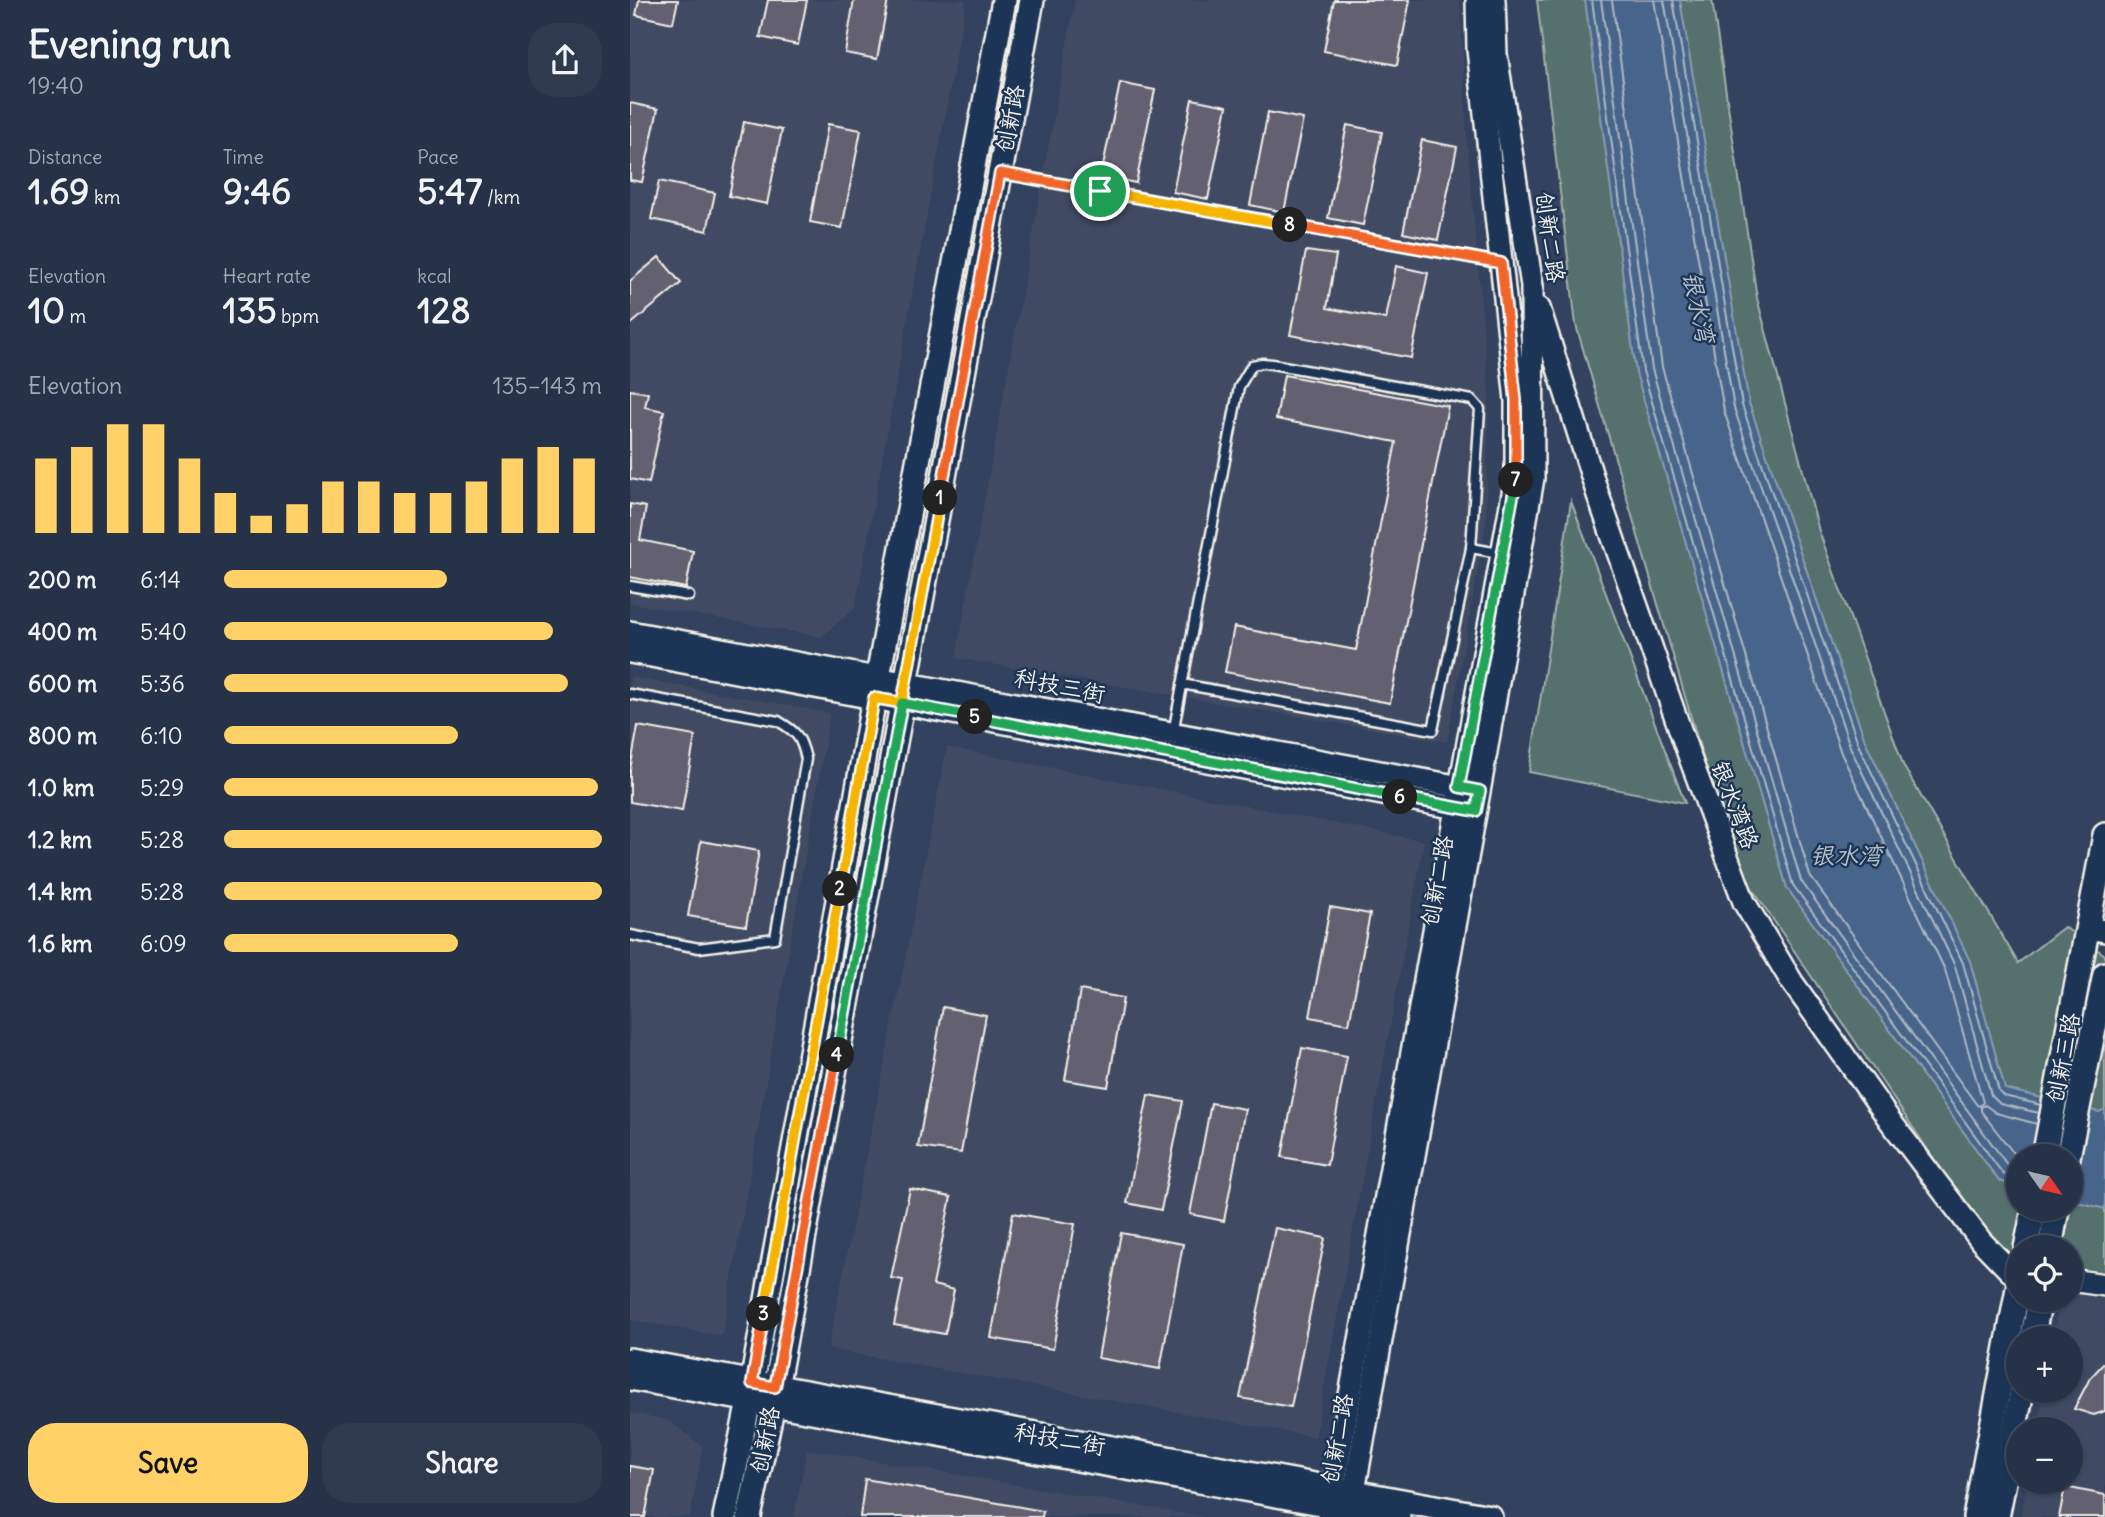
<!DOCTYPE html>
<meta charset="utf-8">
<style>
:root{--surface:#263247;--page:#2e3a4e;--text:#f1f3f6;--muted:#a4aab4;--line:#424d60;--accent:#ffd166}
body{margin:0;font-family:Delius,"LXGW WenKai TC",sans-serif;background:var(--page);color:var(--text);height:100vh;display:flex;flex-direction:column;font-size:26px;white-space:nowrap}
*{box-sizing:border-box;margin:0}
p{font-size:23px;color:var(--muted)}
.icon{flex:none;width:38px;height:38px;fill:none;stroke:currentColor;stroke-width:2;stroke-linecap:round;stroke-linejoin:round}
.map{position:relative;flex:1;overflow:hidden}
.drawer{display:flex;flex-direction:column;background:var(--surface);width:630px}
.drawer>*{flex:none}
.needle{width:46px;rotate:124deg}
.fabs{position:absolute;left:1376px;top:1144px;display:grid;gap:14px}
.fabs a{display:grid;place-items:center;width:77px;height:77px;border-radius:50%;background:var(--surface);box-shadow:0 2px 5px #0004,0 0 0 2px var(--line);font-size:35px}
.pin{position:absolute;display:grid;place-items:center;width:60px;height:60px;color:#fff;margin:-30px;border:4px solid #fff;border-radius:50%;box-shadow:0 2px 7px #0007}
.km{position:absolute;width:35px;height:35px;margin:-18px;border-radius:50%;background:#222;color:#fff;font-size:19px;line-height:35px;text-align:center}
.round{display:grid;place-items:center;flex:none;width:74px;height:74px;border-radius:28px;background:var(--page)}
.headline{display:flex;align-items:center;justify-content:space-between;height:119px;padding:0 28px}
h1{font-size:38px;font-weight:700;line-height:52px}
.figures{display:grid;grid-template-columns:repeat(3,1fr);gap:10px;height:119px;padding:7px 28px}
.figures div{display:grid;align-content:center}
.figures b{font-size:35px;font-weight:700}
.figures small{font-size:19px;font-weight:400}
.figures p{font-size:19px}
.chart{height:196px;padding:14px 28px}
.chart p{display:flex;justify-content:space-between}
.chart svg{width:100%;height:126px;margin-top:7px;stroke:var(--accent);stroke-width:6}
.primary-button{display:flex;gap:14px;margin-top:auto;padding:14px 28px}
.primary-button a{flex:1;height:80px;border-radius:28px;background:var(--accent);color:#111;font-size:28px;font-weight:700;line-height:80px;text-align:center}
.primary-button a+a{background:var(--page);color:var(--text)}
ul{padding:0 28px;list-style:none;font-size:23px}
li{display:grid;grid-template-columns:112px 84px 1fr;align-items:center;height:52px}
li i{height:18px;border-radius:9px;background:var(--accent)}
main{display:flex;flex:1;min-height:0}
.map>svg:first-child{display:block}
.built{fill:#414b64}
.green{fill:#55706d;stroke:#a4b0aa;stroke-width:2;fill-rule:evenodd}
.water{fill:#46658b;stroke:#8c9db0;stroke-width:2}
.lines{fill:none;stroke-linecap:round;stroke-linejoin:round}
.shore{stroke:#aeb9c3;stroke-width:2}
.building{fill:#646071;stroke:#f4f1e8;stroke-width:2}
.service-casing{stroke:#f4f1e8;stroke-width:13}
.tertiary-casing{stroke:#f4f1e8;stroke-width:26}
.secondary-casing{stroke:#f4f1e8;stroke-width:28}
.service{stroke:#1d3557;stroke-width:8}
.tertiary{stroke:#1d3557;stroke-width:21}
.secondary{stroke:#1d3557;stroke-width:23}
.split-1-casing{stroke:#fff;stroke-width:14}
.split-2-casing{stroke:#fff;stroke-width:14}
.split-3-casing{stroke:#fff;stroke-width:14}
.split-4-casing{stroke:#fff;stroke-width:14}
.split-5-casing{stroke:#fff;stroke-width:14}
.split-6-casing{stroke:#fff;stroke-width:14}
.split-7-casing{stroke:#fff;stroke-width:14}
.split-8-casing{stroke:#fff;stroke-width:14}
.split-9-casing{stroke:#fff;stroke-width:14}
.split-1{stroke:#f0652b;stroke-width:9}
.split-2{stroke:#f5b400;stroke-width:9}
.split-3{stroke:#f5b400;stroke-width:9}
.split-4{stroke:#f0652b;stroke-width:9}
.split-5{stroke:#22a559;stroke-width:9}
.split-6{stroke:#22a559;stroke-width:9}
.split-7{stroke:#22a559;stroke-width:9}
.split-8{stroke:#f0652b;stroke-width:9}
.split-9{stroke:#f5b400;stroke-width:9}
.labels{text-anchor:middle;stroke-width:5;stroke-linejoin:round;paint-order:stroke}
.street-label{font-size:23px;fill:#f4f1e8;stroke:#1d3557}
.water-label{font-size:24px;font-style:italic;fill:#b7c0c7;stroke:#1d3557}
</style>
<main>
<section class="drawer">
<div class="headline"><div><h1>Evening run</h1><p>19:40</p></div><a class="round"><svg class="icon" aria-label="share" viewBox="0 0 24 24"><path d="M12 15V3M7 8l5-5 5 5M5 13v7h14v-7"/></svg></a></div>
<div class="figures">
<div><p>Distance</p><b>1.69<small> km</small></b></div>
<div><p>Time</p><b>9:46</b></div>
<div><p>Pace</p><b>5:47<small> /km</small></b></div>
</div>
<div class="figures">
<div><p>Elevation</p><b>10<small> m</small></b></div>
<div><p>Heart rate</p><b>135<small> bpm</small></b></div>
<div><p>kcal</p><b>128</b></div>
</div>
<div class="chart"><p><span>Elevation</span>135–143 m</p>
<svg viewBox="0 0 160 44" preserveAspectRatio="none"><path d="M5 44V18M15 44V14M25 44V6M35 44V6M45 44V18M55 44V30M65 44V38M75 44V34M85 44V26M95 44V26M105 44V30M115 44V30M125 44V26M135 44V18M145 44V14M155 44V18"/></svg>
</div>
<ul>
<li><b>200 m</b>6:14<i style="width:59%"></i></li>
<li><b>400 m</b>5:40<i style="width:87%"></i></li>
<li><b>600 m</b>5:36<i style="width:91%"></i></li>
<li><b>800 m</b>6:10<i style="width:62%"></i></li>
<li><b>1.0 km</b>5:29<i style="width:99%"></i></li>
<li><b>1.2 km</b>5:28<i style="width:100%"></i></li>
<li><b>1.4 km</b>5:28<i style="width:100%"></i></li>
<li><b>1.6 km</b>6:09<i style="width:62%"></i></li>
</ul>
<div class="primary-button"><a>Save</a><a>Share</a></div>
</section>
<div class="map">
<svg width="1475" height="1517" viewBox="0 0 1475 1517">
<rect width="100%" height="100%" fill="#32425f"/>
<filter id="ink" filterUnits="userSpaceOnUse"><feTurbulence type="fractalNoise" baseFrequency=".0143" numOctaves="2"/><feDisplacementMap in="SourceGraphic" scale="14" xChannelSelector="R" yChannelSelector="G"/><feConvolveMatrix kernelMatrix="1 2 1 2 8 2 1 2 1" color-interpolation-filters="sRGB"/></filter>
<g filter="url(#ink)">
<g class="built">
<polygon points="0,0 336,0 225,608 191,637 0,603"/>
<polygon points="445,0 830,0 837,140 859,393 856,523 817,742 326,658"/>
<polygon points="0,677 200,713 92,1336 0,1320"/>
<polygon points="317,747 794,841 685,1437 198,1349"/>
<polygon points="1440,1294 1475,1299 1475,1517 1391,1517 1397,1482 1440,1482 1440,1430 1407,1430 1414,1391 1440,1391 1440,1339 1423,1339 1430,1300 1440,1300"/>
<polygon points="0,1413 38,1420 73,1447 60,1517 0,1517"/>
<polygon points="177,1449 574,1517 164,1517"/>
</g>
<g class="green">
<path d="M907,0H1082L1127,298L1189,531L1274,767L1388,963L1434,927L1475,955V1276L1440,1270V1248H1388V1260L1366,1251L1103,860L946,325ZM1388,1157H1440V1209H1388Z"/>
<polygon points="941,501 1055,803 899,772"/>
</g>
<polygon class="water" points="955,0 1050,0 1119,403 1236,743 1340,961 1375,1089 1469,1112 1475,1109 1475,1209 1440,1200 1440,1157 1388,1157 1388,1186 1369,1181 1157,888 1006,373"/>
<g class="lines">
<g class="shore">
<polyline points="962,0 1013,371 1163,885 1373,1174 1388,1179"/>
<polyline points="971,0 1022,369 1171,881 1378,1166 1388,1170"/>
<polyline points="982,0 1032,367 1180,876 1347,1105 1350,1106 1353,1102 1315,970 1211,753 1094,411 1024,0"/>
<polyline points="1034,0 1104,408 1221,749 1325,966 1361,1095 1370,1104 1409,1113"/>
<polyline points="1043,0 1112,405 1229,746 1333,963 1369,1091 1374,1096 1411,1105"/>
<polyline points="1388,1159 1351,1111 1351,1107 1355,1105 1366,1113 1407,1124"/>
</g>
</g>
<g class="building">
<polygon points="9,0 48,0 43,23 6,15"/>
<polygon points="138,0 177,0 168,45 130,37"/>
<polygon points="224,0 258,0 247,59 215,53"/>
<polygon points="704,0 780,0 767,65 694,51"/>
<polygon points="490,83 525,90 506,183 471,176"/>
<polygon points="562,99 597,106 578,199 543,192"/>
<polygon points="0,103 28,109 12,182 0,180"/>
<polygon points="638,112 673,119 654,212 620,205"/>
<polygon points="114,122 152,130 137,204 99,196"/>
<polygon points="198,124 231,130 212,228 180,222"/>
<polygon points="717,125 752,132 733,225 698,218"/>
<polygon points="792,140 827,147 808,240 773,233"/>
<polygon points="29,181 85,193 77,231 21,219"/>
<polygon points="676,251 706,255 697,308 756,319 766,266 798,273 781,358 660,335"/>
<polygon points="29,257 51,283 0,325 0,281"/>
<polygon points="654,375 818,406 760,703 595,672 604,627 726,650 766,442 646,419"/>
<polygon points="0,390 18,393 15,407 34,411 19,483 0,479"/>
<polygon points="0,504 16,507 10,540 63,551 56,588 0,577"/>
<polygon points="8,726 65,736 52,811 0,802 0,770"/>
<polygon points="71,841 129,851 116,926 58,916"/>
<polygon points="700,907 740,914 719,1024 680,1017"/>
<polygon points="450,990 493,998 478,1087 435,1080"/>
<polygon points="313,1007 356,1015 331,1153 288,1147"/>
<polygon points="672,1048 717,1056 697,1165 652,1157"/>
<polygon points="518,1095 553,1101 531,1210 497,1203"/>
<polygon points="581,1103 615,1109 594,1221 560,1214"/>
<polygon points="280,1189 321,1197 303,1285 324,1290 315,1334 264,1325 273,1280 261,1278"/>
<polygon points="383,1213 445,1224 423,1349 361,1338"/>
<polygon points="645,1228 695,1238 661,1407 610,1398"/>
<polygon points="491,1233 553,1244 530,1369 468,1358"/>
<polygon points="1475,1362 1475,1411 1464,1415 1444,1409 1460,1378"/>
<polygon points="0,1466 24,1470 15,1517 0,1517"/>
<polygon points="235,1479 413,1511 412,1517 230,1517"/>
<polygon points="1435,1487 1475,1495 1475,1517 1429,1517"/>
</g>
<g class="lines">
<defs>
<g id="service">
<polyline points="371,173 868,262"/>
<polyline points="841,548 869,553"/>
<polyline points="0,586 59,596"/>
<path d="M0,694L148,721C167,732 171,737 176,759L145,938L69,948L0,935"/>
<polyline points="543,733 609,387 622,365 632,363 642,364 842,400 850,409 841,548 803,730 552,684"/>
</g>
<g id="tertiary">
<polyline points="909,308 968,495 1060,758 1114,902 1162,982 1261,1122 1351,1241 1380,1271 1388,1272"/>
<polyline points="0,632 841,789"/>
<polyline points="0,652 837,810"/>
<polyline points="1458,928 1475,931"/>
<polyline points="1440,1280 1475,1285"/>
<polyline points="721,1508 852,775 903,478 902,286 866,54 864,0"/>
<polyline points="698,1517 886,477 886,400 848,49 847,0"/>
</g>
<g id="secondary">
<polyline points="1414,1157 1475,835"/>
<polyline points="1438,1157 1475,974"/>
<polyline points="1396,1248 1404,1209"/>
<polyline points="1420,1248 1427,1209"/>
<polyline points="1402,1339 1410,1300"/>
<polyline points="0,1360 860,1517"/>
<polyline points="0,1378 768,1517"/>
<polyline points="95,1517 119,1401 244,698 374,0"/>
<polyline points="119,1517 143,1404 402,0"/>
<polyline points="1345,1517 1388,1288"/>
<polyline points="1367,1517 1392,1391"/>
</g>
</defs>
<use href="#service" class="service-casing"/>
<use href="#tertiary" class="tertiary-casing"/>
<use href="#secondary" class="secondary-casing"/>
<use href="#service" class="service"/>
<use href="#tertiary" class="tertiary"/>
<use href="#secondary" class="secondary"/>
</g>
</g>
<g class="lines" filter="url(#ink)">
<defs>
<polyline id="split-1" points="310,498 370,173 470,191"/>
<polyline id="split-2" points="210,889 244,698 272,703 310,498"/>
<polyline id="split-3" points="134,1314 210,889"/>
<polyline id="split-4" points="134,1314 122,1383 145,1387 207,1055"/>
<polyline id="split-5" points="207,1055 272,703 345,717"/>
<polyline id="split-6" points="345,717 770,797"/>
<polyline id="split-7" points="770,797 846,811 850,791 829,787 886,480"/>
<polyline id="split-8" points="660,225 871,263 886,400 886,480"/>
<polyline id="split-9" points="470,191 660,225"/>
</defs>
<use href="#split-1" class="split-1-casing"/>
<use href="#split-2" class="split-2-casing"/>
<use href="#split-3" class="split-3-casing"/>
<use href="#split-4" class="split-4-casing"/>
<use href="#split-5" class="split-5-casing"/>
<use href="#split-6" class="split-6-casing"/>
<use href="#split-7" class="split-7-casing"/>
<use href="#split-8" class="split-8-casing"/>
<use href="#split-9" class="split-9-casing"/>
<use href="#split-1" class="split-1"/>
<use href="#split-2" class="split-2"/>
<use href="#split-3" class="split-3"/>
<use href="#split-4" class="split-4"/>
<use href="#split-5" class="split-5"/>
<use href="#split-6" class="split-6"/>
<use href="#split-7" class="split-7"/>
<use href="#split-8" class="split-8"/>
<use href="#split-9" class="split-9"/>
</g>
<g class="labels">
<g class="street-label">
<text transform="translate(380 119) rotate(-80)" y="8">创新路</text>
<text transform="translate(920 237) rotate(82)" y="8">创新二路</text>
<text transform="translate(430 686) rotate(11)" y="8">科技三街</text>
<text transform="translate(1105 805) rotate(69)" y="8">银水湾路</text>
<text transform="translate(807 881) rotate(-80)" y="8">创新二路</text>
<text transform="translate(1433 1058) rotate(-79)" y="8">创新三路</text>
<text transform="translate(430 1439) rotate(10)" y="8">科技二街</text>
<text transform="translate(707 1439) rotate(-80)" y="8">创新二路</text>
<text transform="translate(135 1440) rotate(-79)" y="8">创新路</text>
</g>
<g class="water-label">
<text transform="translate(1068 307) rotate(78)" y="8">银水湾</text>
<text x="1216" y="864">银水湾</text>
</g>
</g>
</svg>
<div class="fabs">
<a><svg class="needle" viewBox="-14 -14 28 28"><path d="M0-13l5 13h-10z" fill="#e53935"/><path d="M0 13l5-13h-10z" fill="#a4aab4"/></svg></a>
<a><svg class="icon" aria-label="locate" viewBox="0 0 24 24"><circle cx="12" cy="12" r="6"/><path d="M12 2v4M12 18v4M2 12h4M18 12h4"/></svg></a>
<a>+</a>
<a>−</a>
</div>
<div class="pin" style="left:470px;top:191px;background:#1e9e55"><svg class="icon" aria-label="arrive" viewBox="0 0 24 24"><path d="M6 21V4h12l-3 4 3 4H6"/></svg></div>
<b class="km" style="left:310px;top:498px">1</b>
<b class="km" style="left:210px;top:889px">2</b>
<b class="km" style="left:134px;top:1314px">3</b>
<b class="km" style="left:207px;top:1055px">4</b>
<b class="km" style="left:345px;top:717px">5</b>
<b class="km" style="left:770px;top:797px">6</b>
<b class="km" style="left:886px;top:480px">7</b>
<b class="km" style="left:660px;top:225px">8</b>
</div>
</main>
